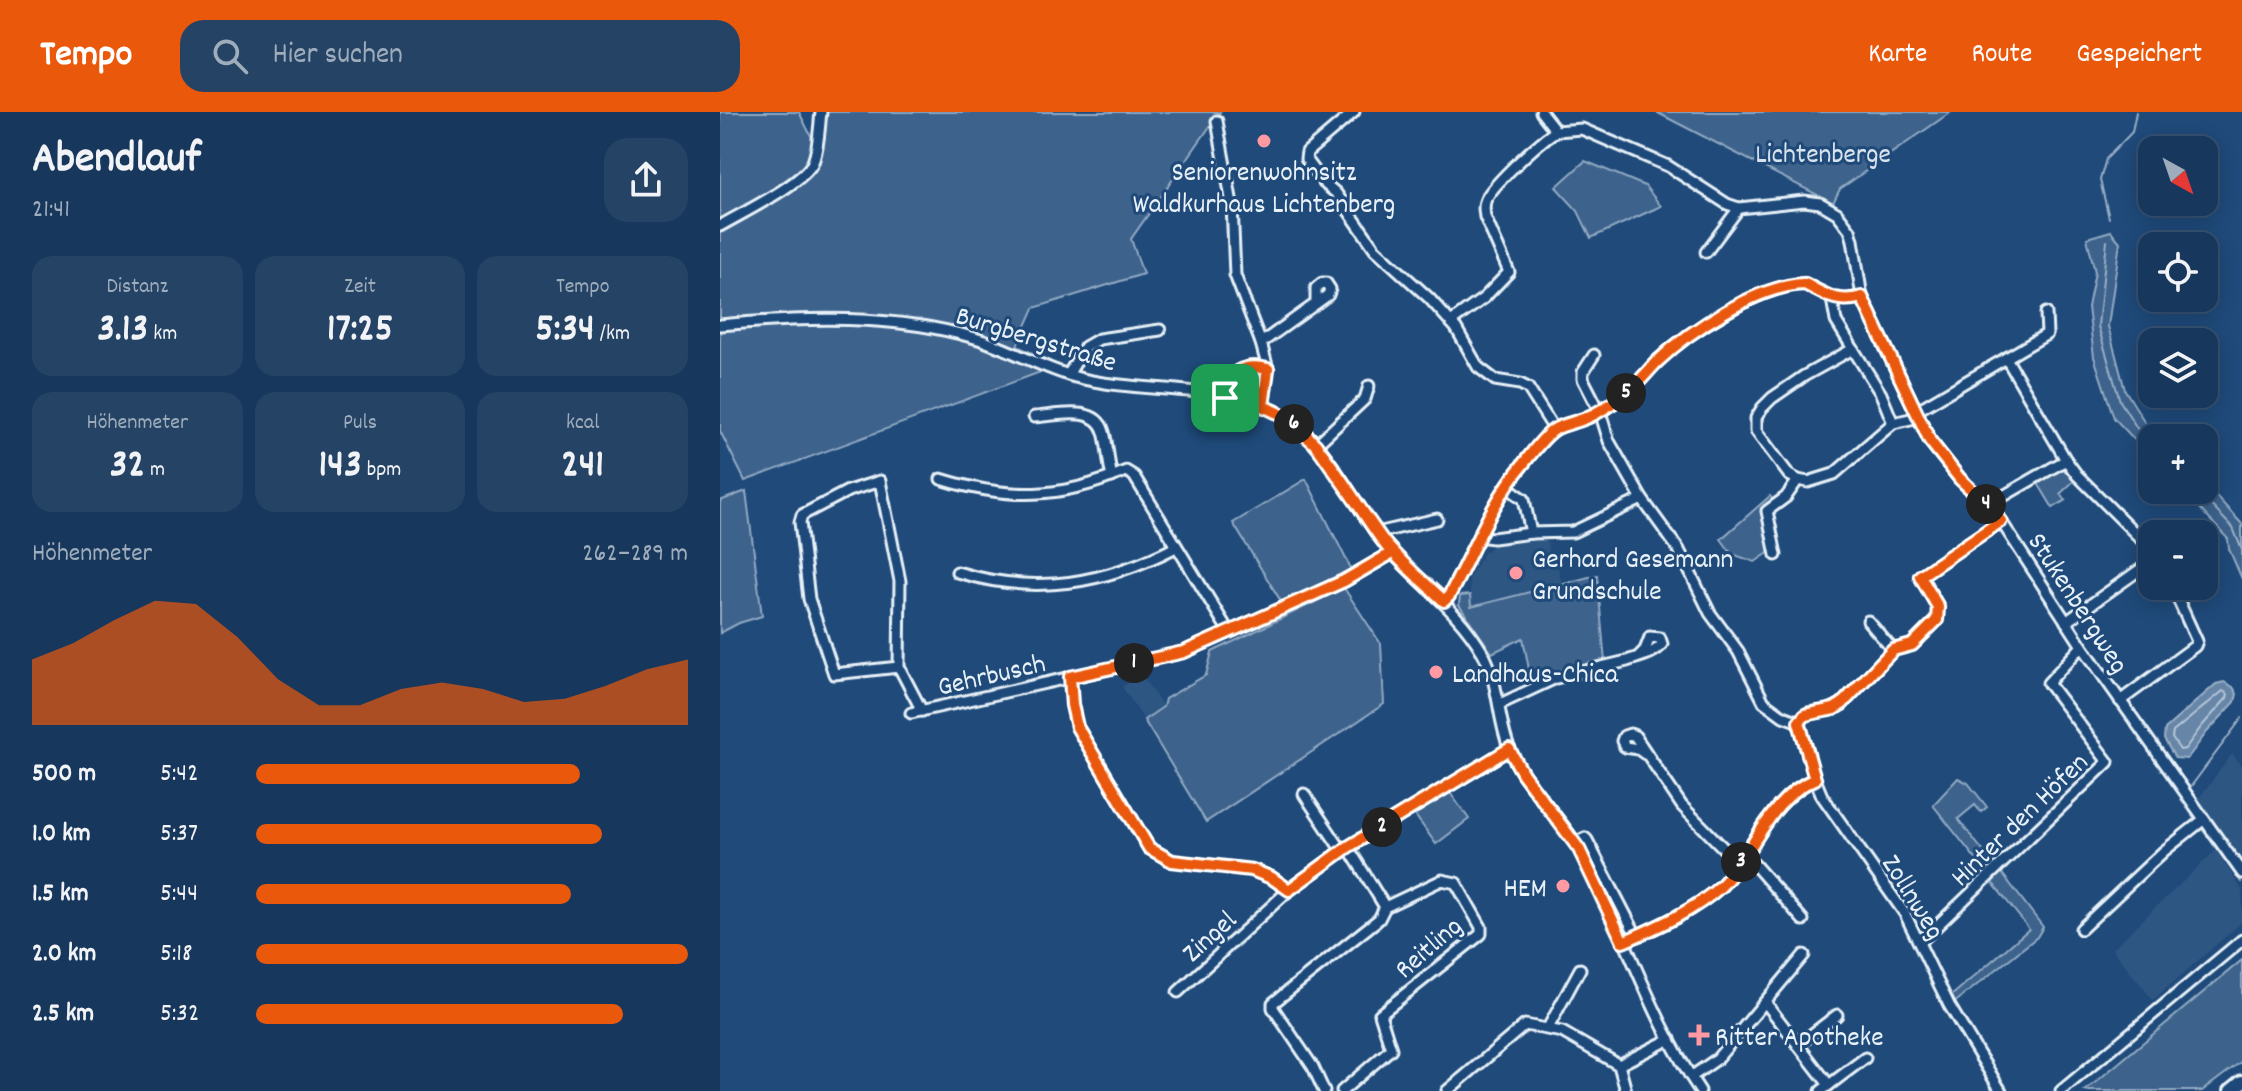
<!DOCTYPE html>
<html lang="de">
<meta charset="utf-8">
<style>
:root{--surface:#17385c;--page:#244365;--text:#f1f3f6;--muted:#9eacbb;--line:#365272;--accent:#ea580c}
body{margin:0;font-family:Dekko,sans-serif;background:var(--page);color:var(--text);height:100vh;display:flex;flex-direction:column;font-size:30px;white-space:nowrap}
*{box-sizing:border-box;margin:0}
p{font-size:26px;color:var(--muted)}
.icon{flex:none;width:44px;height:44px;fill:none;stroke:currentColor;stroke-width:2;stroke-linecap:round;stroke-linejoin:round}
.map{position:relative;flex:1;overflow:hidden}
.drawer{display:flex;flex-direction:column;background:var(--surface);width:720px}
.drawer>*{flex:none}
.needle{width:52px;rotate:140deg}
.fabs{position:absolute;left:1418px;top:24px;display:grid;gap:16px}
.fabs a{display:grid;place-items:center;width:80px;height:80px;border-radius:16px;background:var(--surface);box-shadow:0 4px 20px #0003,0 0 0 2px var(--line);font-size:40px}
.pin{position:absolute;display:grid;place-items:center;width:68px;height:68px;color:#fff;margin:-34px;border-radius:16px;box-shadow:0 4px 12px #0006}
.km{position:absolute;width:40px;height:40px;margin:-20px;border-radius:50%;background:#222;color:#fff;font-size:22px;line-height:40px;text-align:center}
.round{display:grid;place-items:center;flex:none;width:84px;height:84px;border-radius:24px;background:var(--page)}
.head{display:flex;align-items:center;justify-content:space-between;height:136px;padding:0 32px}
h1{font-size:44px;font-weight:700;line-height:60px}
.stats{display:grid;grid-template-columns:repeat(3,1fr);gap:12px;height:136px;padding:8px 32px}
.stats div{display:grid;align-content:center;border-radius:20px;background:var(--page);text-align:center}
.stats b{font-size:40px;font-weight:700}
.stats small{font-size:22px;font-weight:400}
.stats p{font-size:22px}
.chart{height:224px;padding:16px 32px}
.chart p{display:flex;justify-content:space-between}
.chart svg{width:100%;height:144px;margin-top:8px;fill:var(--accent);opacity:.7}
ul{padding:0 32px;list-style:none;font-size:26px}
li{display:grid;grid-template-columns:128px 96px 1fr;align-items:center;height:60px}
li i{height:20px;border-radius:10px;background:var(--accent)}
header{display:flex;align-items:center;gap:48px;box-sizing:border-box;height:112px;padding:0 40px;background:var(--accent);color:#fff}
header strong{font-size:38px}
nav{display:flex;gap:44px;margin-inline-start:auto;font-size:28px}
.search{width:560px;height:72px;background:var(--page);display:flex;align-items:center;gap:20px;box-sizing:border-box;padding:0 28px;border-radius:24px;color:var(--muted);font-size:30px}
main{display:flex;flex:1;min-height:0}
.map>svg:first-child{display:block}
.built{fill:#2e5683}
.green{fill:#3c628c;stroke:#92aac2;stroke-width:2}
.water{fill:#6685a7;stroke:#9ab0c7;stroke-width:2}
.lines{fill:none;stroke-linecap:round;stroke-linejoin:round}
.shore{stroke:#b4c6d8;stroke-width:2}
.stream{stroke:#9ab0c7;stroke-width:2}
.minor-casing{stroke:#e8f1f8;stroke-width:15}
.highway-casing{stroke:#e8f1f8;stroke-width:18}
.minor{stroke:#1f4a7a;stroke-width:9}
.highway{stroke:#1f4a7a;stroke-width:12}
.route-casing{stroke:#fff;stroke-width:16}
.route{stroke:#ea580c;stroke-width:10}
.poi-dot{fill:#ff9aa2;stroke:#1f4a7a;stroke-width:3}
.labels{text-anchor:middle;stroke-width:6;stroke-linejoin:round;paint-order:stroke}
.park-label{font-size:28px;fill:#d7e3ed;stroke:#1f4a7a}
.poi-label{font-size:28px;fill:#e8f1f8;stroke:#1f4a7a;text-anchor:start}
.street-label{font-size:28px;fill:#e8f1f8;stroke:#1f4a7a}
</style>
<header>
<strong>Tempo</strong>
<div class="search"><svg class="icon" aria-label="search" viewBox="0 0 24 24"><circle cx="10" cy="10" r="6"/><path d="M15 15l6 6"/></svg>Hier suchen</div>
<nav><a>Karte</a><a>Route</a><a>Gespeichert</a></nav>
</header>
<main>
<section class="drawer">
<div class="head"><div><h1>Abendlauf</h1><p>21:41</p></div><a class="round"><svg class="icon" aria-label="share" viewBox="0 0 24 24"><path d="M12 15V3M7 8l5-5 5 5M5 13v7h14v-7"/></svg></a></div>
<div class="stats">
<div><p>Distanz</p><b>3.13<small> km</small></b></div>
<div><p>Zeit</p><b>17:25</b></div>
<div><p>Tempo</p><b>5:34<small> /km</small></b></div>
</div>
<div class="stats">
<div><p>Höhenmeter</p><b>32<small> m</small></b></div>
<div><p>Puls</p><b>143<small> bpm</small></b></div>
<div><p>kcal</p><b>241</b></div>
</div>
<div class="chart"><p><span>Höhenmeter</span>262–289 m</p>
<svg viewBox="0 0 160 44" preserveAspectRatio="none"><path d="M0 44V24L10 19L20 12L30 6L40 7L50 17L60 30L70 38L80 38L90 33L100 31L110 33L120 37L130 36L140 32L150 27L160 24V44z"/></svg>
</div>
<ul>
<li><b>500 m</b>5:42<i style="width:75%"></i></li>
<li><b>1.0 km</b>5:37<i style="width:80%"></i></li>
<li><b>1.5 km</b>5:44<i style="width:73%"></i></li>
<li><b>2.0 km</b>5:18<i style="width:100%"></i></li>
<li><b>2.5 km</b>5:32<i style="width:85%"></i></li>
</ul>
</section>
<div class="map">
<svg width="1522" height="979" viewBox="0 0 1522 979">
<rect width="100%" height="100%" fill="#1f4a7a"/>
<filter id="ink" filterUnits="userSpaceOnUse"><feTurbulence type="fractalNoise" baseFrequency=".0125" numOctaves="2"/><feDisplacementMap in="SourceGraphic" scale="16" xChannelSelector="R" yChannelSelector="G"/><feConvolveMatrix kernelMatrix="1 2 1 2 8 2 1 2 1" color-interpolation-filters="sRGB"/></filter>
<g filter="url(#ink)">
<g class="built">
<polygon points="826,423 831,453 838,456 842,472 751,495 749,466 762,443 776,430"/>
<polygon points="421,562 443,595 424,608 402,575"/>
<polygon points="1512,642 1522,654 1522,749 1477,689"/>
<polygon points="1496,738 1522,778 1522,810 1433,888 1392,837"/>
</g>
<g class="green">
<polygon points="0,0 79,0 94,30 98,0 500,0 411,127 423,162 314,196 297,234 330,249 326,258 25,369 0,319"/>
<polygon points="936,0 1231,0 1120,77 1113,91"/>
<polygon points="865,49 925,74 941,94 871,126 858,99 836,75"/>
<polygon points="1391,119 1400,130 1388,214 1405,278 1429,317 1438,326 1432,326 1432,346 1394,306 1374,245 1368,195 1375,160 1367,126"/>
<polygon points="1341,355 1355,368 1340,382 1346,388 1333,396 1316,368"/>
<polygon points="586,367 631,457 562,491 513,411"/>
<polygon points="1484,371 1522,412 1522,467 1509,437 1508,427 1462,378 1484,378"/>
<polygon points="26,379 42,504 19,511 0,521 0,389"/>
<polygon points="1050,384 1054,389 1047,395 1054,437 1035,450 1012,442 1001,427"/>
<polygon points="877,463 885,550 811,568 803,526 772,541 739,493 740,484 750,483 751,495"/>
<polygon points="624,476 661,532 664,592 486,710 424,608 443,595 445,587 486,563 492,540"/>
<polygon points="1238,666 1248,671 1267,695 1261,700 1255,693 1238,707 1274,753 1266,760 1213,693"/>
<polygon points="728,678 749,707 716,732 692,699"/>
<polygon points="1281,760 1323,815 1317,825 1233,892 1230,885 1309,817 1272,770"/>
<polygon points="1522,848 1522,949 1482,979 1365,979"/>
</g>
<polygon class="water" points="1504,570 1513,575 1517,582 1515,590 1487,620 1467,647 1455,646 1444,627 1445,617 1496,572"/>
<g class="lines">
<polygon class="shore" points="1503,579 1508,582 1507,586 1481,615 1465,637 1460,638 1452,626 1453,620"/>
<g class="stream">
<polyline points="1389,106 1380,68 1386,47 1412,20 1416,0"/>
<polyline points="1387,129 1378,214 1400,289 1420,321 1432,333"/>
<polyline points="1476,378 1513,416 1522,438"/>
<polyline points="1469,677 1522,606"/>
<polyline points="1461,687 1474,706"/>
<polyline points="1482,717 1521,770"/>
</g>
<defs>
<g id="minor">
<polyline points="634,0 587,40 586,47 604,71 616,81 655,137 709,186 736,216 758,255 775,268 800,272 808,276 834,317"/>
<polyline points="821,0 836,19 862,17 885,27 948,54 1007,92 1019,96 1084,89 1100,91 1117,101 1130,118 1133,128 1142,185 1210,329 1240,367 1281,409 1362,534 1522,761"/>
<polyline points="497,9 512,92 515,163 541,231 548,257 543,294"/>
<path d="M0,114C22,101 84,71 93,50C99,35 99,16 101,0"/>
<polyline points="986,140 1019,96"/>
<polyline points="1112,187 1116,209 1133,237 1084,264 1052,286 1042,296 1036,306 1036,319 1069,363 1078,368 1088,370 1114,362 1173,311 1199,305"/>
<path d="M731,210L764,186L789,160L765,105C764,98 763,93 766,87C775,70 820,29 836,19"/>
<path d="M0,213C83,205 175,202 255,226C291,237 323,257 359,266C423,282 504,271 563,303C602,325 631,386 657,422C690,466 735,492 763,541C780,572 777,609 791,641C808,677 839,703 859,737C904,815 929,904 980,979"/>
<polyline points="541,231 608,183 610,177 606,171 602,171 596,176 596,191"/>
<polyline points="1133,237 1161,282 1173,311"/>
<polyline points="874,243 863,260 863,267 880,300 889,329 922,387 959,438 990,501 1018,539 1044,590 1063,604 1079,610"/>
<polyline points="1286,246 1346,348"/>
<polyline points="348,263 365,235 379,227 440,218"/>
<path d="M505,286C505,260 524,251 548,257"/>
<polyline points="1196,299 1327,222 1326,201"/>
<path d="M314,305C335,304 376,292 384,320C388,334 388,350 392,365"/>
<polyline points="596,333 645,287 649,274"/>
<path d="M221,367C288,388 342,387 406,359L414,364L509,520"/>
<polyline points="787,375 804,387 811,421"/>
<polyline points="1268,393 1346,348 1357,363 1432,438"/>
<polyline points="657,421 717,407"/>
<polyline points="759,424 773,426 811,421 853,420 922,387"/>
<polyline points="1056,443 1047,399 1066,385 1078,368"/>
<path d="M237,460C316,484 384,472 456,435"/>
<path d="M724,489L729,484C753,439 771,391 804,351C812,341 826,322 837,316C846,312 856,310 866,306C881,300 895,291 907,281C919,272 926,260 936,250C968,220 1041,173 1085,172C1105,183 1118,192 1142,185"/>
<polyline points="1148,509 1173,538"/>
<polyline points="1346,510 1432,449"/>
<polyline points="179,555 180,469 160,369 128,379 82,403 80,410 89,487 114,562 179,555 202,599"/>
<polyline points="350,565 352,593 357,615 429,736 452,749 532,758 552,766 569,778"/>
<polyline points="1400,589 1475,534 1477,529 1452,474"/>
<path d="M780,592L836,566L907,549C918,545 935,542 942,532L940,526L930,525L925,538L918,545"/>
<polyline points="191,601 464,540 624,469 672,441"/>
<polyline points="1079,610 1095,667 1102,684 1185,802 1229,893 1281,979"/>
<polyline points="1079,610 1088,601 1109,598 1122,592 1173,538 1192,533 1217,508 1218,495 1200,464 1281,409"/>
<polyline points="925,642 918,637 905,635 902,629 904,624 910,622 915,624 962,694 1019,752"/>
<polyline points="584,682 622,739"/>
<polyline points="855,731 865,726 867,728 914,819 914,825"/>
<polyline points="628,735 665,795"/>
<polyline points="1026,743 1083,808"/>
<polyline points="1361,817 1444,739 1483,708"/>
<path d="M903,830C937,815 974,799 1001,774C1034,740 1049,686 1095,667"/>
<polyline points="1200,830 1388,650 1328,571 1362,534"/>
<polyline points="458,880 569,778 622,739 789,637"/>
<polyline points="1045,890 1109,973"/>
<polyline points="828,916 860,857"/>
<polyline points="1078,933 1117,903"/>
<polyline points="899,953 950,927"/>
<polyline points="971,965 997,947 1084,843"/>
<polyline points="604,979 593,955 553,896 553,891 659,807 665,795 722,768 736,771 761,815 761,822 660,902 671,937 622,979"/>
<polyline points="727,979 805,913 842,920 899,953 906,979"/>
<polyline points="1101,979 1145,946"/>
<polyline points="1341,979 1522,828"/>
</g>
<polyline id="highway" points="1511,979 1522,970"/>
</defs>
<use href="#minor" class="minor-casing"/>
<use href="#highway" class="highway-casing"/>
<use href="#minor" class="minor"/>
<use href="#highway" class="highway"/>
</g>
</g>
<g class="lines" filter="url(#ink)">
<defs>
<path id="route" d="M505,286C526,290 546,293 564,304C603,327 641,404 672,441L624,469L464,540L350,565L352,593L357,615L429,736L452,749L532,758L552,766L569,778L628,735L789,637L803,662L859,737L903,830C937,815 974,799 1001,774C1035,740 1049,686 1095,667L1079,610L1085,603L1114,597L1122,592L1173,538L1192,533L1217,508L1218,495L1200,464L1281,409L1268,393L1240,367L1210,329L1142,185C1118,192 1105,183 1085,172C1038,173 970,218 937,250C925,262 916,275 902,284C890,293 879,301 866,306C856,310 846,312 837,316C825,322 812,341 804,351C771,391 753,439 729,484L724,489C704,470 682,452 664,430L596,333L566,305L543,294L548,257C524,251 505,260 505,286"/>
</defs>
<use href="#route" class="route-casing"/>
<use href="#route" class="route"/>
</g>
<g class="poi-dot">
<circle cx="544" cy="29" r="8"/>
<circle cx="796" cy="461" r="8"/>
<circle cx="716" cy="560" r="8"/>
<circle cx="843" cy="774" r="8"/>
<path d="M975 911h8v8h8v8h-8v8h-8v-8h-8v-8h8z"/>
</g>
<g class="labels">
<g class="park-label">
<text x="1103" y="50">Lichtenberge</text>
</g>
<g class="poi-label">
<text x="544" y="68" text-anchor="middle">Seniorenwohnsitz<tspan x="544" dy="32">Waldkurhaus Lichtenberg</tspan></text>
<text x="812" y="455">Gerhard Gesemann<tspan x="812" dy="32">Grundschule</tspan></text>
<text x="732" y="570">Landhaus-Chica</text>
<text x="827" y="784" text-anchor="end">HEM</text>
<text x="995" y="933">Ritter Apotheke</text>
</g>
<g class="street-label">
<text transform="translate(317 225) rotate(17)" y="10">Burgbergstraße</text>
<text transform="translate(1360 490) rotate(57)" y="10">Stukenbergweg</text>
<text transform="translate(271 561) rotate(-13)" y="10">Gehrbusch</text>
<text transform="translate(1298 706) rotate(-44)" y="10">Hinter den Höfen</text>
<text transform="translate(1195 784) rotate(58)" y="10">Zollnweg</text>
<text transform="translate(488 823) rotate(-42)" y="10">Zingel</text>
<text transform="translate(707 834) rotate(-41)" y="10">Reitling</text>
</g>
</g>
</svg>
<div class="fabs">
<a><svg class="needle" viewBox="-14 -14 28 28"><path d="M0-13l5 13h-10z" fill="#e53935"/><path d="M0 13l5-13h-10z" fill="#9eacbb"/></svg></a>
<a><svg class="icon" aria-label="locate" viewBox="0 0 24 24"><circle cx="12" cy="12" r="6"/><path d="M12 2v4M12 18v4M2 12h4M18 12h4"/></svg></a>
<a><svg class="icon" aria-label="layers" viewBox="0 0 24 24"><path d="M12 4l9 5-9 5-9-5zM3 14l9 5 9-5"/></svg></a>
<a>+</a>
<a>−</a>
</div>
<div class="pin" style="left:505px;top:286px;background:#1e9e55"><svg class="icon" aria-label="arrive" viewBox="0 0 24 24"><path d="M6 21V4h12l-3 4 3 4H6"/></svg></div>
<b class="km" style="left:414px;top:551px">1</b>
<b class="km" style="left:662px;top:715px">2</b>
<b class="km" style="left:1021px;top:750px">3</b>
<b class="km" style="left:1266px;top:392px">4</b>
<b class="km" style="left:906px;top:281px">5</b>
<b class="km" style="left:574px;top:312px">6</b>
</div>
</main>
